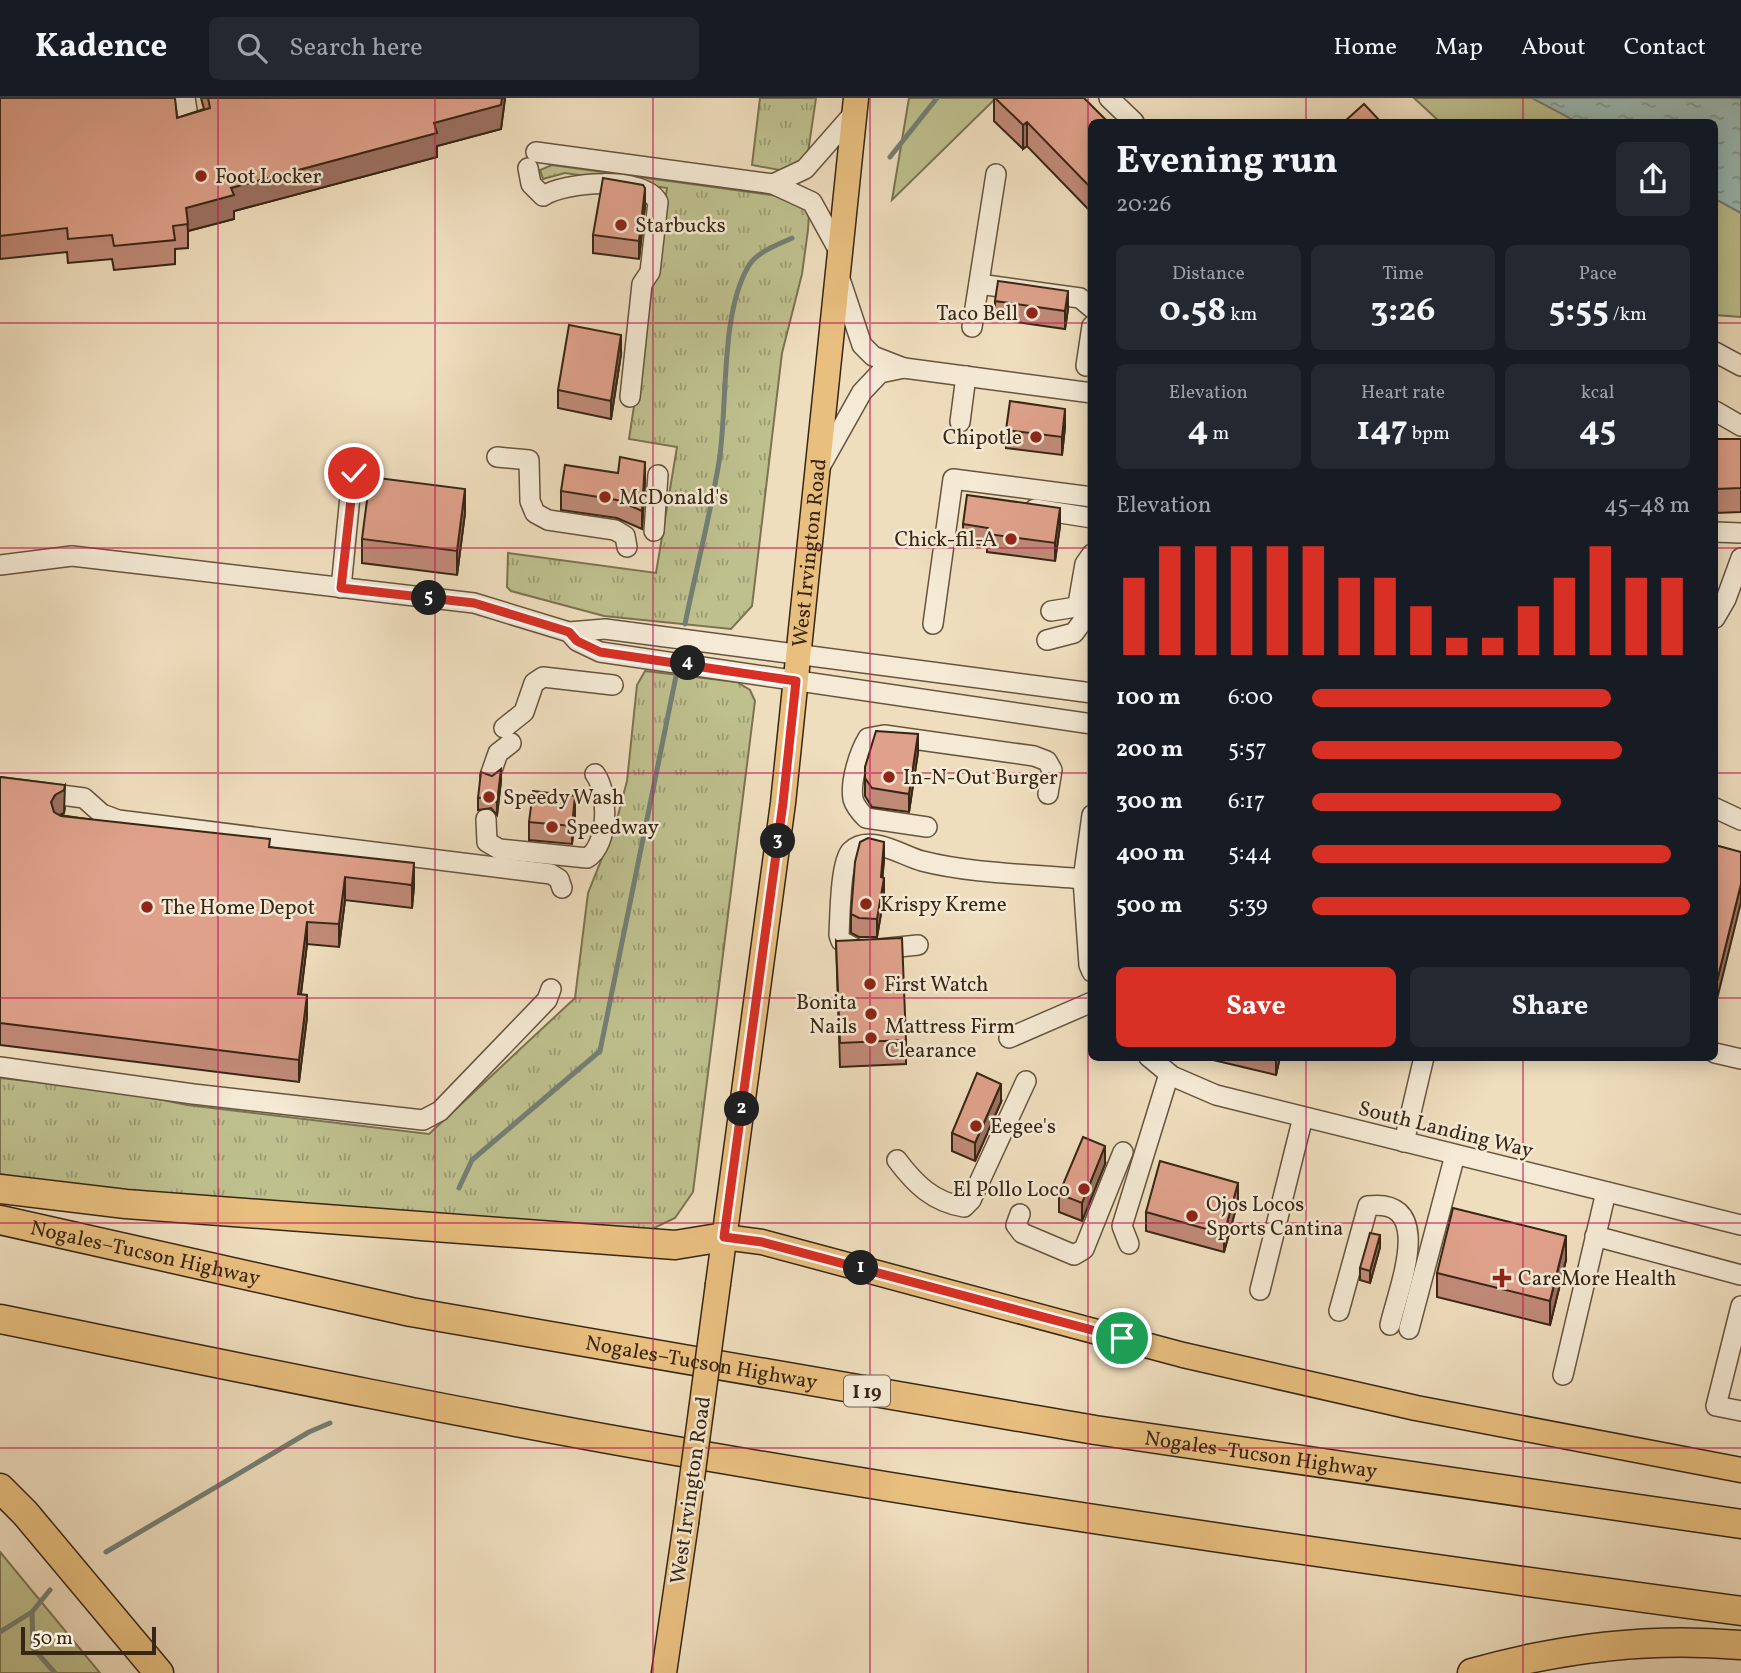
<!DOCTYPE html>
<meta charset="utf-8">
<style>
:root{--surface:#171b24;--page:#242831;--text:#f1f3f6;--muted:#9ea1a6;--line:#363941;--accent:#d93025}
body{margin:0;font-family:Vollkorn,serif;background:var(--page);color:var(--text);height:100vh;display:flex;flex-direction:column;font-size:26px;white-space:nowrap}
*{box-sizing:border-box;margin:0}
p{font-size:23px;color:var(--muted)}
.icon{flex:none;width:38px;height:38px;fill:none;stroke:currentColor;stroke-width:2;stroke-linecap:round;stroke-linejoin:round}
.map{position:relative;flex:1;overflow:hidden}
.drawer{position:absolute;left:1088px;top:21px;width:630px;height:942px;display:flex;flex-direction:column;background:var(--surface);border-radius:10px;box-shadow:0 4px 18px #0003}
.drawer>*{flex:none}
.scale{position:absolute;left:21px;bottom:18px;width:135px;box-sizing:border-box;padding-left:7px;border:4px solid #382614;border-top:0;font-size:19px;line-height:24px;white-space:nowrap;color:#382614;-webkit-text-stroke:5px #f5ead5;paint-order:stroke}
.pin{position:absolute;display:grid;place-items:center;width:60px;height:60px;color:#fff;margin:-30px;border:4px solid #fff;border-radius:50%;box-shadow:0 2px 7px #0007}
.km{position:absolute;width:35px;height:35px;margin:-18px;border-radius:50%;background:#222;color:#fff;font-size:19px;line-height:35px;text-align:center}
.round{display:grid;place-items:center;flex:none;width:74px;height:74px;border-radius:10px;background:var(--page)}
.overview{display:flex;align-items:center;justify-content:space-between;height:119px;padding:0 28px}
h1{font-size:38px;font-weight:700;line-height:52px}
.figures{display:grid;grid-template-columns:repeat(3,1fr);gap:10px;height:119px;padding:7px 28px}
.figures div{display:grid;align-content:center;border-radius:10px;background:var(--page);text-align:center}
.figures b{font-size:35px;font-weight:700}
.figures small{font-size:19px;font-weight:400}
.figures p{font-size:19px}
.chart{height:196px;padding:14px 28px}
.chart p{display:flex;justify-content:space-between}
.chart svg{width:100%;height:126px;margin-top:7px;stroke:var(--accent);stroke-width:6}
.primary-button{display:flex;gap:14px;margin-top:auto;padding:14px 28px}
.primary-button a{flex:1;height:80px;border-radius:10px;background:var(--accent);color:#fff;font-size:28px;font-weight:700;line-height:80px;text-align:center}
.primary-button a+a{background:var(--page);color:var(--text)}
ul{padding:0 28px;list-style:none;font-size:23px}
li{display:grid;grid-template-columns:112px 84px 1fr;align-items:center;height:52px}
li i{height:18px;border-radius:9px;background:var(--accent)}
header{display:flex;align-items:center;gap:42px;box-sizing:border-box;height:98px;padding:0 35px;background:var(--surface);border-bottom:2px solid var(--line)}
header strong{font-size:33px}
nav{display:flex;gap:38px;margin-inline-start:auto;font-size:24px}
.search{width:490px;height:63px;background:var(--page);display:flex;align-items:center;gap:18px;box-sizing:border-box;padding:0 24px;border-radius:10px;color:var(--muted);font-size:26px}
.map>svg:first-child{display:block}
.grass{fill:url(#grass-tufts);stroke:#7b7351;stroke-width:2}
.green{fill:#bec08e;stroke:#7b7351;stroke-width:2}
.water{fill:url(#water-ripples);stroke:#737f75;stroke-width:2}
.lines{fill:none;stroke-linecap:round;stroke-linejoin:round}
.stream{stroke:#737f75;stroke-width:5}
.minor-casing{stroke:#66543e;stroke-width:22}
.major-casing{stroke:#382614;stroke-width:27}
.highway-casing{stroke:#382614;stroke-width:31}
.minor{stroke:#f5ead5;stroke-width:19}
.major{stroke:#e8bf7f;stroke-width:24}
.highway{stroke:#e8bf7f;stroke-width:28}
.major-bridge-casing{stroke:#382614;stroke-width:27;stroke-linecap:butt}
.major-bridge{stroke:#e8bf7f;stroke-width:24}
.wall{fill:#c08a78;stroke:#382614;stroke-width:2}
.shaded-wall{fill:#9c7161;stroke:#382614;stroke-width:2}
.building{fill:#dfa18b;stroke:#382614;stroke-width:2}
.route-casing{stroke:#fff;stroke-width:14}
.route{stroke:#d93025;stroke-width:9}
.grid{fill:none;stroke:#c2185b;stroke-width:2;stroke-opacity:0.55}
.poi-dot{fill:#8f2418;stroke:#f5ead5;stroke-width:2.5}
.labels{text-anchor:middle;stroke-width:5;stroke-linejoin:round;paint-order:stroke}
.shield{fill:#f5ead5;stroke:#71614e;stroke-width:2}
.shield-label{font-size:19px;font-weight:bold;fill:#382614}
.poi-label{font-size:21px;fill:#382614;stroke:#f5ead5;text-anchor:start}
.street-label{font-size:21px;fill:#382614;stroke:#f5ead5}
</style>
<header>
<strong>Kadence</strong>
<div class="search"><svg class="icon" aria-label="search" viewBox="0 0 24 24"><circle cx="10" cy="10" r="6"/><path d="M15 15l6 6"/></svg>Search here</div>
<nav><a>Home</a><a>Map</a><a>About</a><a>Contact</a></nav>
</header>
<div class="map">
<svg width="1741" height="1575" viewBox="0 0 1741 1575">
<defs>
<pattern id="grass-tufts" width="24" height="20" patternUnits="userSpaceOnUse" patternTransform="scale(1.75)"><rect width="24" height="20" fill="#bec08e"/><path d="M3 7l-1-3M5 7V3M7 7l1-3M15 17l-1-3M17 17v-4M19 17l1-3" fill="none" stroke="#9b9c73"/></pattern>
<pattern id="water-ripples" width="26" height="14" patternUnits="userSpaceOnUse" patternTransform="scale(1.75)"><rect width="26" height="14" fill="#9abbb6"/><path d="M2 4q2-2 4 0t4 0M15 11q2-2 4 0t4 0" fill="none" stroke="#7f9893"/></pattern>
</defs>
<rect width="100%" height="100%" fill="#efdebe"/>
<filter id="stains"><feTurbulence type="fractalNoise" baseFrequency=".00286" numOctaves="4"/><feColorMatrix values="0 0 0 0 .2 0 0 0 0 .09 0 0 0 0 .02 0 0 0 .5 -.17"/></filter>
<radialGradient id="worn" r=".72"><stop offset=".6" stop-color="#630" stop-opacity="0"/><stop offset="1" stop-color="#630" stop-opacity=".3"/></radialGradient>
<g class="grass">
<polygon points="760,0 816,0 807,61 790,74 752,67"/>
<polygon points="552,67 794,100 801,104 809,116 808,132 802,176 782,255 752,508 731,531 604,518 511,493 507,489 508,455 656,475 677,349 629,341 667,90 565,75 543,81 540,72"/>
<polygon points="645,573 737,584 750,592 755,603 693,1094 675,1120 650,1132 85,1091 0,1076 0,980 125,994 187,1007 429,1036 575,900 588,795 602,760 607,720 617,721 627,683 637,587"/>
</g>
<g class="green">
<polygon points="909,0 996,0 892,102"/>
<polygon points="1414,0 1741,0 1741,219 1715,217 1715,24 1440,24"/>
<polygon points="0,1454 100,1575 0,1575"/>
</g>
<polygon class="water" points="1532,0 1741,0 1741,115 1715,101 1715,24 1577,24"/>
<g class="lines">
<g class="stream">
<polyline points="890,59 937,0"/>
<path d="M685,526C696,472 710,418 719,364C728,308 720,217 748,169C756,154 777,147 792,140"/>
<polyline points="459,1090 472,1062 600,953 676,578"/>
<polyline points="106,1454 309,1334 330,1325"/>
<polyline points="32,1514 33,1550 55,1575"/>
<polyline points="0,1534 32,1514 50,1492"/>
</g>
<defs>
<g id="minor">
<polyline points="185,0 189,24"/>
<polyline points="1109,0 1134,24"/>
<polyline points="536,54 773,86 812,104 839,153"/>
<path d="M528,70L531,86L543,98C564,84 644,77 658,104L650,174L642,186L630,299"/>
<polyline points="773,86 805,71 855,14"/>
<polyline points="979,186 1080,200 1092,210"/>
<polyline points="972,229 996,76"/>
<polyline points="1715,254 1741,268"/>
<polyline points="1086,268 1092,228"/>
<polyline points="904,270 1092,295"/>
<polyline points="1715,313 1741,328"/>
<polyline points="960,324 966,278"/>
<polyline points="497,359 529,362 530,403 535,415 548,422 615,432 625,438 627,449"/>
<polyline points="821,367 862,294 880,275 904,270 873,258 862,247 841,184"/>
<polyline points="1035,411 1092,420"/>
<polyline points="654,433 658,377"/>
<polyline points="1715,434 1741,435"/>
<polyline points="0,467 72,458 474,505 569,534 605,531 1092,595"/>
<polyline points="341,490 353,368"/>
<polyline points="1051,513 1076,509 1078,506 1085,466 1092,456"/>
<polyline points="1715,520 1726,501 1741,460"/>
<polyline points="933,526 953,381 1092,399"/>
<polyline points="569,534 577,543 600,554 1092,626"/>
<polyline points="1047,542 1074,535 1085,520 1092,474"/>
<polyline points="504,630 524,614 534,585 543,579 613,587"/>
<polyline points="490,678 498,655 511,645"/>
<polyline points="0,689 84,700 102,716 118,722 551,776 559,781 562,790"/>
<polyline points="1715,710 1741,722"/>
<polyline points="1092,717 1083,781 1089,867 1092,874"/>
<path d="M486,721L487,744L499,751L587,760C609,747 609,695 595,676"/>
<path d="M927,729L866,720C861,715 855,708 853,701C850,683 859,655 868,640L884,637L1034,658L1047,663L1052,672L1048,696"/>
<path d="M918,847L860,853L841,843L839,837C840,820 840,764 851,753C869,735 903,758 922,763C973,776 1031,776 1083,781"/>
<polyline points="1009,940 1092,904"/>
<polyline points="1715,955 1741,961"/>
<polyline points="1149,959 1172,978 1216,997 1741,1127"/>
<polyline points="0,969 193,996 423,1022 440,1013 547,902 551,891"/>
<polyline points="1404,1044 1424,959"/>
<path d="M897,1062C915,1086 933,1104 964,1109L971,1102L1026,983"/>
<polyline points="1020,1116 1016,1127 1022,1135 1074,1157 1084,1151 1123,1054"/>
<polyline points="1595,1138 1741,1177"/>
<polyline points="1129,1146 1122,1128 1169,976"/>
<polyline points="1260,1192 1303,1019"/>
<polyline points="1741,1208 1716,1308 1741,1313"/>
<path d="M1339,1213L1368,1108C1437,1099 1398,1191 1390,1227"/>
<polyline points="1409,1231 1455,1057"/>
<polyline points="1563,1277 1606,1094"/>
</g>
<g id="major">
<polyline points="724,1139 762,1144 1183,1257 1416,1310 1741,1372"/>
<path id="s1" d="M718,1186L783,705L856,0"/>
<polyline points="664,1575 686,1425"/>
</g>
<g id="highway">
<polyline points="0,1091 126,1106 675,1147 724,1139"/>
<path id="s2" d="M0,1122L411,1214L1095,1332L1741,1426"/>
<path d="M0,1221C212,1264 423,1308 636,1346C1003,1411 1372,1463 1741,1513"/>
<polyline points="0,1390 25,1415 159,1575"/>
<path d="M1472,1575C1560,1550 1650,1539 1741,1547"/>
</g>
</defs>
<use href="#minor" class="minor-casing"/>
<use href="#major" class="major-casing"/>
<use href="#highway" class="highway-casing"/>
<use href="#minor" class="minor"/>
<use href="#major" class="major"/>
<use href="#highway" class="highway"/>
<defs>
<polyline id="major-bridge" points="686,1425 718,1186"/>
</defs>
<use href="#major-bridge" class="major-bridge-casing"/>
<use href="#major-bridge" class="major-bridge"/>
</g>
<g class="wall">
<polygon points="0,0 177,20 204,11 201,0 505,0 501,31 437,48 437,59 234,113 234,121 188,133 188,150 175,151 175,166 114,172 112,161 68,165 67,154 0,161"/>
<polygon points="994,0 1084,0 1092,24 1092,115 1027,48 1023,51 994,23"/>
<polygon points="645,108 639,161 593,155 593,137"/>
<polygon points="995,203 1068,211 1065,231 995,221"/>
<polygon points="621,256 611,321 558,310 558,292"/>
<polygon points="1065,329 1062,357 1006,350 1006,332"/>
<polygon points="1715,341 1741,341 1741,414 1715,415"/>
<polygon points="645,382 642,431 617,420 561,412 561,393"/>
<polygon points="465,415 457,477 362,465 362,441"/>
<polygon points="963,426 1060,428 1055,463 987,454 987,448 963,444"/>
<polygon points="918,654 909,714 872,709 865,698 865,669"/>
<polygon points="0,679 65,710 64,715 60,717 270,749 414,788 412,810 345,802 339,849 307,846 301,896 307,919 299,984 0,947"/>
<polygon points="501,683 497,717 491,710 478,712 478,700"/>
<polygon points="575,716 572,746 529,742 529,724"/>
<polygon points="884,762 882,780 884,798 877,839 859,839 851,835 851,816"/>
<polygon points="836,843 906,942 906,966 840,969"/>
<polygon points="1213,959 1280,959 1276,977 1213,962"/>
<polygon points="1001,1004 975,1063 952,1053 952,1035"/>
<polygon points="1105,1066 1082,1123 1059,1114 1059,1096"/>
<polygon points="1238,1103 1224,1154 1146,1133 1146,1114"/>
<polygon points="1380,1149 1370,1185 1360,1182 1360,1170"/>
<polygon points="1566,1162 1550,1227 1437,1199 1437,1175"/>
</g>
<g class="shaded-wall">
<polygon points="502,0 505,0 501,31 437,48 437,59 234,113 234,121 188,133 186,110 231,90 434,25"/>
<polygon points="1027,24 1027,48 1023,51 1023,27"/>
<polygon points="645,90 645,108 639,161 639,143"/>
<polygon points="1068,193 1068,211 1065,231 1065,213"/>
<polygon points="621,237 621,256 611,321 611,303"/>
<polygon points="1065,311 1065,329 1062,357 1062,339"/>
<polygon points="645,364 645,382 642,431 642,413"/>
<polygon points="465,391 465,415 457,477 457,453"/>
<polygon points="1060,410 1060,428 1055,463 1055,445"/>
<polygon points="918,636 918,654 909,714 909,696"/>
<polygon points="501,671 501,683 497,717 497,705"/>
<polygon points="65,687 64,715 55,719 51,704 55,697"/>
<polygon points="575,698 575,716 572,746 572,728"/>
<polygon points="884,744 884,762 881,797 884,780 884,798 877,839 877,821"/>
<polygon points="414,765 414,788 412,810 412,787"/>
<polygon points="345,779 345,802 339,849 339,826"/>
<polygon points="1741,786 1741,804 1715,909 1715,891"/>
<polygon points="307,824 307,846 298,918 298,896"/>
<polygon points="307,897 307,919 299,984 299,962"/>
<polygon points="1276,959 1280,959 1276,977"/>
<polygon points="1001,986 1001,1004 975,1063 975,1045"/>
<polygon points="1105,1048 1105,1066 1082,1123 1082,1105"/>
<polygon points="1238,1085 1238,1103 1224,1154 1224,1136"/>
<polygon points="1380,1137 1380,1149 1370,1185 1370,1173"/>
<polygon points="1566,1138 1566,1162 1550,1227 1550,1203"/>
</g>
<g class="building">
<polygon points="0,0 175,0 177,20 210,10 208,0 502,0 501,7 434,25 437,35 231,90 234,97 186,110 188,126 173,128 175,142 114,148 112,137 68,141 67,130 0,138"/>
<polygon points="995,0 1084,0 1108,24 1092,24 1092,91 1027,24 1023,27"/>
<polygon points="1364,6 1381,24 1344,24"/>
<polygon points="603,80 643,87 645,90 639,143 593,137"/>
<polygon points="998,183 1068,193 1065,213 995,203"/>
<polygon points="569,227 621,237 611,303 558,292"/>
<polygon points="1010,303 1065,311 1062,339 1006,332"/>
<polygon points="1715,341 1741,341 1741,390 1715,391"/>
<polygon points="620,359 645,364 642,413 617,402 561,393 565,367 618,375"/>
<polygon points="370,379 465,391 457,453 362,441"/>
<polygon points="967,397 1060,410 1055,445 987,436 988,430 963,426"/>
<polygon points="876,633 918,636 909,696 872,690 865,680 865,669"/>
<polygon points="501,671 497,705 491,698 478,700 481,674 492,678"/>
<polygon points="0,679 65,687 64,692 55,697 51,704 54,714 61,718 270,741 269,749 414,765 412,787 345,779 339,826 307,824 298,896 307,897 299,962 0,925"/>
<polygon points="533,693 575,698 572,728 529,724"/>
<polygon points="868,740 884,744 881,779 884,780 877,821 859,820 851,816 855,764 860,744"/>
<polygon points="1715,747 1741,754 1741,786 1715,891"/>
<polygon points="902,840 906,942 840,945 836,843"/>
<polygon points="977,975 1001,986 975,1045 952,1035"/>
<polygon points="1083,1039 1105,1048 1082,1105 1059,1096"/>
<polygon points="1160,1063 1238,1085 1224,1136 1146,1114"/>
<polygon points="1453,1110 1566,1138 1550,1203 1437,1175"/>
<polygon points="1370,1135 1380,1137 1370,1173 1360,1170"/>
</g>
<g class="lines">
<defs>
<polyline id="route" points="354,375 341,490 474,505 569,534 577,543 600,554 796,583 783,705 724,1139 762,1144 1122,1240"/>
</defs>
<use href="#route" class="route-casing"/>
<use href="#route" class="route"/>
</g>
<path class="grid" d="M218,0V1575M435,0V1575M653,0V1575M870,0V1575M1088,0V1575M1306,0V24M1523,0V24M0,225H1092M1715,225H1741M0,450H1092M1715,450H1741M0,675H1092M1715,675H1741M0,900H1092M1715,900H1741M1306,959V1575M1523,959V1575M0,1125H1741M0,1350H1741"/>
<g class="poi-dot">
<circle cx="201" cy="78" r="7"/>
<circle cx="621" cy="127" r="7"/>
<circle cx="1032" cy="215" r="7"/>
<circle cx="1036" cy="339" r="7"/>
<circle cx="605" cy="399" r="7"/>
<circle cx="1011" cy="441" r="7"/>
<circle cx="889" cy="679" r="7"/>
<circle cx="489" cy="699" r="7"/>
<circle cx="552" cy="729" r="7"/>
<circle cx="866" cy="806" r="7"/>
<circle cx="147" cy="809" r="7"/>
<circle cx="870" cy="886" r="7"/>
<circle cx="871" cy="916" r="7"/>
<circle cx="871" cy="940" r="7"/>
<circle cx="976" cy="1028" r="7"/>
<circle cx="1084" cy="1091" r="7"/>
<circle cx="1192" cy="1118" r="7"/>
<path d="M1498.5 1169.5h7v7h7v7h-7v7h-7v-7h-7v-7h7z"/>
</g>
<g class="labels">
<rect class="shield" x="844" y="1277.5" width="46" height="31" rx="5"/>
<g class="shield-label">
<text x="867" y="1300">I 19</text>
</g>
<g class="poi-label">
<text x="215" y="85">Foot Locker</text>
<text x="635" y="134">Starbucks</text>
<text x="1018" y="222" text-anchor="end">Taco Bell</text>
<text x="1022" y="346" text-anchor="end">Chipotle</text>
<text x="619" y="406">McDonald's</text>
<text x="997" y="448" text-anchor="end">Chick-fil-A</text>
<text x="903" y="686">In-N-Out Burger</text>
<text x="503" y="706">Speedy Wash</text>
<text x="566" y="736">Speedway</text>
<text x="880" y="813">Krispy Kreme</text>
<text x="161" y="816">The Home Depot</text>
<text x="884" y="893">First Watch</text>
<text x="857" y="911" text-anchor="end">Bonita<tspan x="857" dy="24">Nails</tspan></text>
<text x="885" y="935">Mattress Firm<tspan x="885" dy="24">Clearance</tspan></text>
<text x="990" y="1035">Eegee's</text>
<text x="1070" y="1098" text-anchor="end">El Pollo Loco</text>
<text x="1206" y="1113">Ojos Locos<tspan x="1206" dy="24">Sports Cantina</tspan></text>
<text x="1518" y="1187">CareMore Health</text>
</g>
<g class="street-label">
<text dy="7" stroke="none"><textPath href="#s1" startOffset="737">West Irvington Road</textPath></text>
<text transform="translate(1446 1031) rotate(14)" y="7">South Landing Way</text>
<text dy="7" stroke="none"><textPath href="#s2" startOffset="149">Nogales–Tucson Highway</textPath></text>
<text dy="7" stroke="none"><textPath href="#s2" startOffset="716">Nogales–Tucson Highway</textPath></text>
<text dy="7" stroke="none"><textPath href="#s2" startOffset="1283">Nogales–Tucson Highway</textPath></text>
<text transform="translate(690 1392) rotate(-82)" y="7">West Irvington Road</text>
</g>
</g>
<rect width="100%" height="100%" filter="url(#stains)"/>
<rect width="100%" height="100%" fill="url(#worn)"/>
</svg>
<div class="scale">50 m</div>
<div class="pin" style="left:1122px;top:1240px;background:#1e9e55"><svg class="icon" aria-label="arrive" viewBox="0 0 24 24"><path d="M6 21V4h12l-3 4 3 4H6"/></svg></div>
<div class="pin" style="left:354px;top:375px;background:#d93025"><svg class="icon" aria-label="check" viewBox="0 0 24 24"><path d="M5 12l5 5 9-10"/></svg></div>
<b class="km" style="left:861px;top:1170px">1</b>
<b class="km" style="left:742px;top:1011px">2</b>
<b class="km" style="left:778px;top:743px">3</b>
<b class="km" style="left:688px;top:565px">4</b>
<b class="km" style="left:429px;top:500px">5</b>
<section class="drawer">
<div class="overview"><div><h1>Evening run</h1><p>20:26</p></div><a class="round"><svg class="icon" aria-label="share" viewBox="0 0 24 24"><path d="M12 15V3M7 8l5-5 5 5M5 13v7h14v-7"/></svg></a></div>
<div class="figures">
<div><p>Distance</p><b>0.58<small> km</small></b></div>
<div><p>Time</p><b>3:26</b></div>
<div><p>Pace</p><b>5:55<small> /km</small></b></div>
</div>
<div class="figures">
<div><p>Elevation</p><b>4<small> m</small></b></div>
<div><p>Heart rate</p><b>147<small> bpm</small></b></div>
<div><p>kcal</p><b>45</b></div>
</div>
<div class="chart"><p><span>Elevation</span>45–48 m</p>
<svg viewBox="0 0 160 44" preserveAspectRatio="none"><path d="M5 44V17M15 44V6M25 44V6M35 44V6M45 44V6M55 44V6M65 44V17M75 44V17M85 44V27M95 44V38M105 44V38M115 44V27M125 44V17M135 44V6M145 44V17M155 44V17"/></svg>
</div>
<ul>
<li><b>100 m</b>6:00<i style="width:79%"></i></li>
<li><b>200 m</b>5:57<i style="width:82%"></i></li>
<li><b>300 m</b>6:17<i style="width:66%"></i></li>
<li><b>400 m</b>5:44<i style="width:95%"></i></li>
<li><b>500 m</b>5:39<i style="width:100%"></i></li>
</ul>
<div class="primary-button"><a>Save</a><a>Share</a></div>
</section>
</div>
